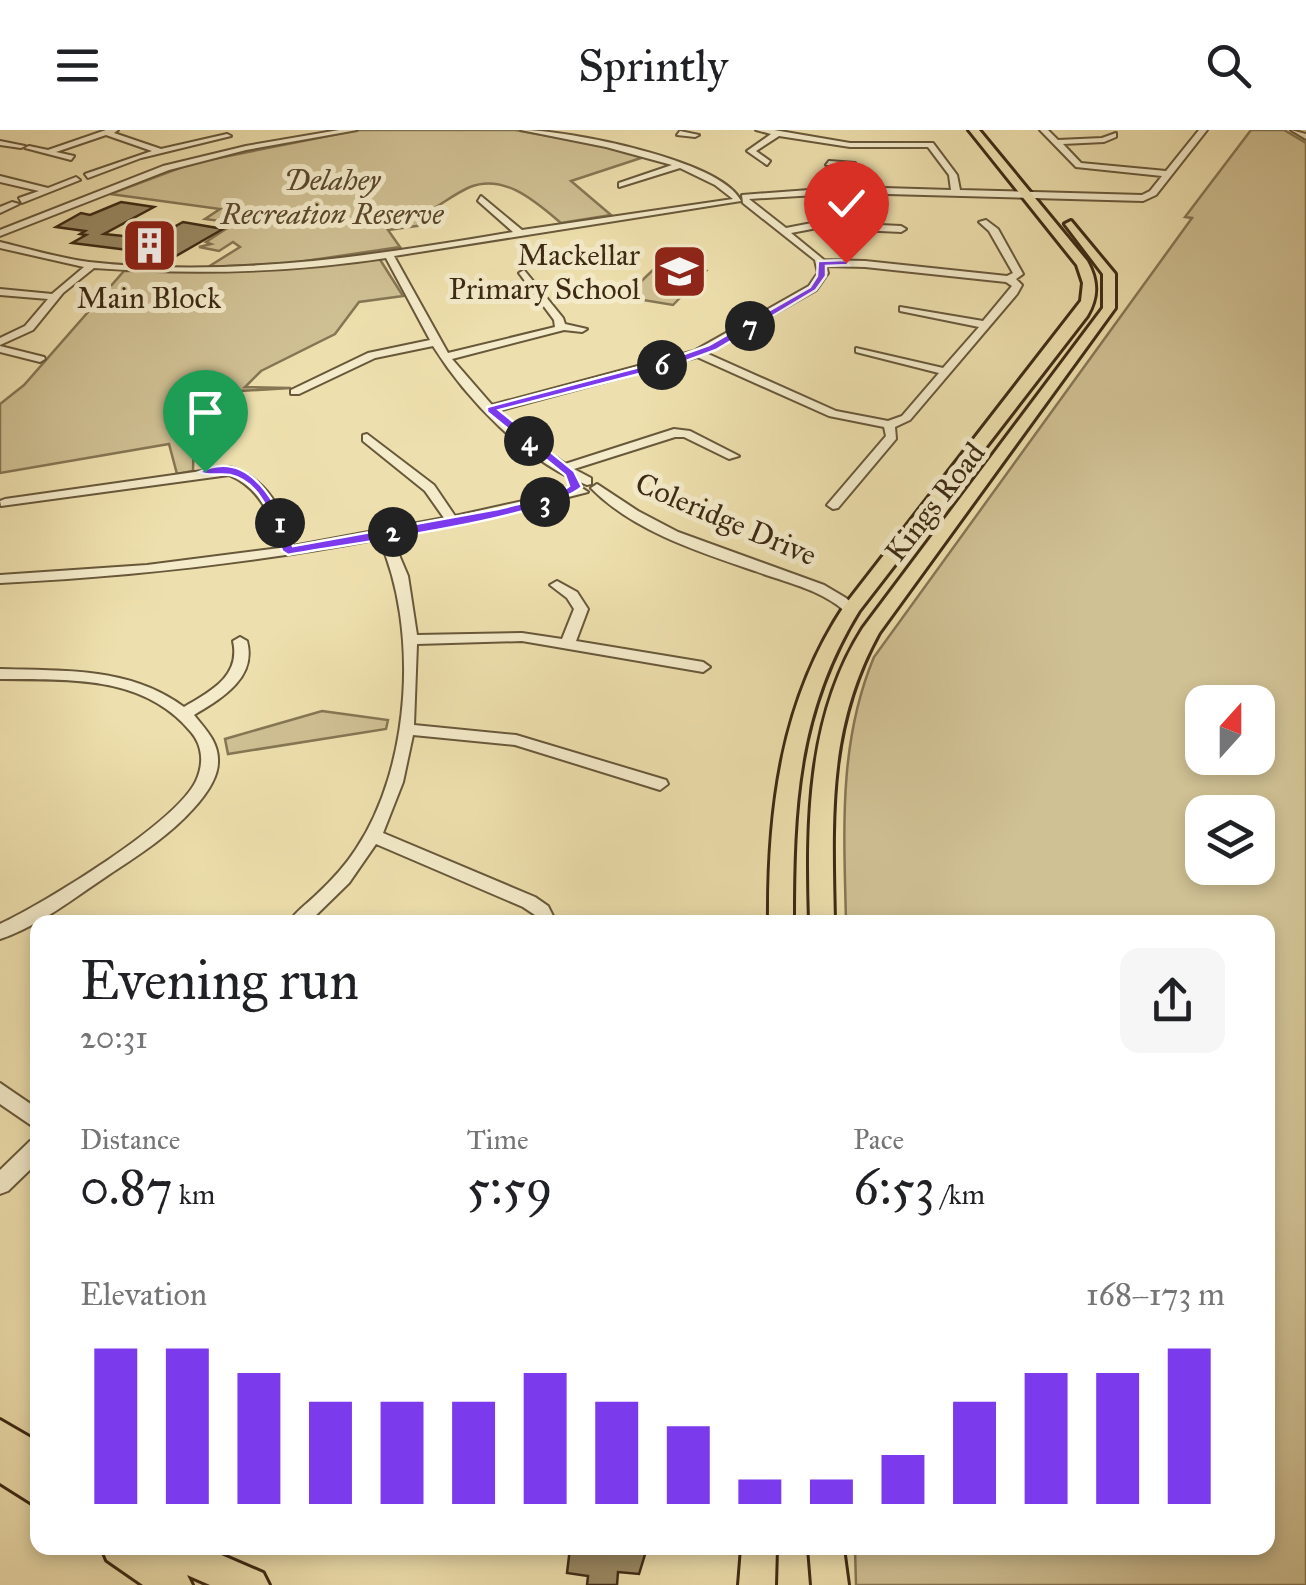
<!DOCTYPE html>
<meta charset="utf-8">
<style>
:root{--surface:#fff;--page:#f6f6f6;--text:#202124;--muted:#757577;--accent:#7c3aed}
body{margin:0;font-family:"IM FELL Great Primer",serif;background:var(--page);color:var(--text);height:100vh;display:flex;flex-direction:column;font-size:38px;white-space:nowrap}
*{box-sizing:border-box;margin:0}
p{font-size:32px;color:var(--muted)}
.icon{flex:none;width:55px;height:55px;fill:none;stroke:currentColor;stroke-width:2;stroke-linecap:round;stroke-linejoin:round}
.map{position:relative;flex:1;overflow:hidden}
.drawer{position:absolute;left:30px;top:785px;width:1245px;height:640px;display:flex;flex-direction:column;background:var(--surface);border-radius:20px;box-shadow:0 5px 15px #0003}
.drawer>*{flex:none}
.needle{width:65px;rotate:21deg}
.controls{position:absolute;left:1185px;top:555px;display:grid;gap:20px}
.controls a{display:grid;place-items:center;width:90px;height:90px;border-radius:20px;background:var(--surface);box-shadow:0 5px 15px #0003;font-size:50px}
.pin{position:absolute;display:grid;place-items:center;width:85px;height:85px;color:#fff;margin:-102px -42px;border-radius:50% 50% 50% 0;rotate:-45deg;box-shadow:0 0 10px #0007}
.pin .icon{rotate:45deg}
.km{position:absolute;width:50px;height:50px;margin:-25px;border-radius:50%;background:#222;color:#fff;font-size:28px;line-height:50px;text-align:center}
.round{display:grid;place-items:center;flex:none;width:105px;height:105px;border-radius:20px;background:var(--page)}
.head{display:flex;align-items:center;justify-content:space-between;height:170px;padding:0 50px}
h1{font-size:55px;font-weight:600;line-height:75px}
.figures{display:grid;grid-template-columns:repeat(3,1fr);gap:15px;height:170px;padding:10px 50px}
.figures div{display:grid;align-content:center}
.figures b{font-size:50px;font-weight:600}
.figures small{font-size:28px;font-weight:400}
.figures p{font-size:28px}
.chart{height:280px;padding:20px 50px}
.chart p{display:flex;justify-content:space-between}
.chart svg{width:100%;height:180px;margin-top:10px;stroke:var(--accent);stroke-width:6}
header{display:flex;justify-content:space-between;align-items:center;height:130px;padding:0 50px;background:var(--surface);font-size:45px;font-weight:600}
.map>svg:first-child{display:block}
.green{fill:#d0c194;stroke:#867654;stroke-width:2.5;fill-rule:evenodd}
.building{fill:#998964;stroke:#3c2a14;stroke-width:2.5}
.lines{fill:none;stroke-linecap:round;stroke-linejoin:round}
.minor-casing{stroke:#68583a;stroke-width:4}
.major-casing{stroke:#3c2a14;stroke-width:6}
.minor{fill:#f4ebca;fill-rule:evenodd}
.major{fill:#eee0ae;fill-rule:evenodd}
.route{fill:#7c3aed;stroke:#fff;stroke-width:2.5}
.labels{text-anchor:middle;stroke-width:10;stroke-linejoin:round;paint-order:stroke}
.far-park-label{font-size:30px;font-style:italic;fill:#5a482e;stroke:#f4ebca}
.far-poi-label{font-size:30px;fill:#3c2a14;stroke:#f4ebca;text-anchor:end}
.far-street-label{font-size:30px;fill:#3c2a14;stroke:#f4ebca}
</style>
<header><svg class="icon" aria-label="menu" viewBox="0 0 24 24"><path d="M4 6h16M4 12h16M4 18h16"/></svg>Sprintly<svg class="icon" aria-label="search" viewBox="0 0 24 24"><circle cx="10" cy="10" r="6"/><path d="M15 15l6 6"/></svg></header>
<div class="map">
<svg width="1306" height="1455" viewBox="0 0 1306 1455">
<rect width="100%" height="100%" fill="#eee0ae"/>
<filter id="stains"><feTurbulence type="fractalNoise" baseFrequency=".002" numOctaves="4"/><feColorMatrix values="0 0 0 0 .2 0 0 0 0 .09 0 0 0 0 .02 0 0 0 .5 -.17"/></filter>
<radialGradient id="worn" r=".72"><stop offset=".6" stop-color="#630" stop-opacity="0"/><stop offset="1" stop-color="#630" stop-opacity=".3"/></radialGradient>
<g class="green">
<path d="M358,0H515L607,16L644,27L571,51L611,85L561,93C537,73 505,43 470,57C456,63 442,74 429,81L438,93L388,100L400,117L292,133L208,137L240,117L233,112L219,121L199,117L211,114L206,112L235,93L205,89L220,79L110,64L193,33Z"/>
<path d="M1251,0H1284L1306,13V1455H856L855,1418H1268V792H846C844,701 838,613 874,527L1192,88L1185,87ZM1258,572V628H1202V572ZM1258,682V738H1202V682Z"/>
<polygon points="379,128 403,166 359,172 335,204 261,241 245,257 291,258 240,261 194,304 193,341 177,344 169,314 0,343 0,274 24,255 124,141 214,141"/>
<polygon points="659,134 706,141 673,175 625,167"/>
<polygon points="322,581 388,590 386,599 228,624 225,609"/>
</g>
<g class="building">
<polygon points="121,72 154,77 104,104 152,109 183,92 223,99 176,126 72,113 86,105 80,104 85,101 56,97 81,83 90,85"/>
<polygon points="570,1418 647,1418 639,1444 618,1442 617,1455 587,1455 588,1446 567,1443"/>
</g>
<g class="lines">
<defs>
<g id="minor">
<polygon points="106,0 118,0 114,3 161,19 227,4 231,6 141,28 88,48 85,44 152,21 106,5 56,22 74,26 71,30 25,18 29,16 48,20"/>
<polygon points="339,0 357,0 246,20 169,40 0,106 0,100 163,36 246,16"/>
<path d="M521,0C567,0 722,30 741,71L394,126L448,223L555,197L554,190L519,143L524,140L563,188L565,194L587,199L582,202L564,200L452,229L492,275L694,221L809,156L818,143L815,130L743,73L742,65L850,57L951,60L949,45L928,17H850L779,6L756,21L770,31L767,35L747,21L771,4L756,0H774L850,13H933L957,45L960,60L1142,65L1150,61L1162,46L1076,37L1040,0H1048L1058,10L1102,8L1116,3V7L1104,12L1063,14L1081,33L1166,41L1199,0H1207L1156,65L1143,71L850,63L749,69L786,98L817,92L901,96L906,99L901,102L817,98L791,103L824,130L865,131L1007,146L1013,143L989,101L979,92L986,90L998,99L1023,144L1016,149L1022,155L1017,164L910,290L895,297L896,309L838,378L833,379L827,375L886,306L884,297L829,286L697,227L498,281L527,307L565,334L674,299L690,301L739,326L729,329L684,307H675L574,339L591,348V354L587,355C527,333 466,269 433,216L375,228L299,264H291V260L368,223L430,210L386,128C287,143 194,145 94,138L63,163L33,200L0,215V208L25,196L48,169L0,165V159L52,164L84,137L0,118V112C29,119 59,128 89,132C231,148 373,126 513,102L478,71L481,66L522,100L733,69L715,55L680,38L619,57V53L672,35L606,17ZM826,136L865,137L1006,152L1012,156L983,191L900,177V181L979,197L943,238L856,218V222L939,243L902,286L888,291L836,281L706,223L816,160L828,143Z"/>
<polygon points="1291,0 1306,4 1306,9"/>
<polygon points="680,1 699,5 695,7 677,5"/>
<polygon points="0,11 25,16 21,18 0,15"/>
<polygon points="829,31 855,33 851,35 826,35"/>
<polygon points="0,46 48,58 76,47 80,50 22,73 19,68 39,61 0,52"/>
<polygon points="12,72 19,74 0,83 0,77"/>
<polygon points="0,216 44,227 45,229 40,232 0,222"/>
<path d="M367,304L434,355L455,386L582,358L588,362L510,382L391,406L408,446L417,505L522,503L562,509L574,479L567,468L550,455L557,451L577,462L588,479L576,511L703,532L710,537L703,542L522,511L417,514L414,595L516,605L666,650L668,654L660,660L515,615L413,605L403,652L383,703L535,767L548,776L556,792H538L535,785L523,777L376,714L349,753L309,792H289C296,781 307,774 316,765C331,751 345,736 356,719C411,637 419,498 379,409C253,433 127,447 0,453V445L147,435L280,418C272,386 260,358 229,345L1,376L0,371L5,369L230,337C267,349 283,380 293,416L444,388L425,361L363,311V305Z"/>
<path d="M597,354L638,381L678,402L824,455L846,468L858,479L851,483L846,482C820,459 787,453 755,441C699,422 633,401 591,358Z"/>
<path d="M240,507L247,511C257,548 222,568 194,585C205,599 219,612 218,632C218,649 204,667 193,679C169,706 137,726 107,746C74,768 39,796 0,809V794C45,773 176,693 196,651C204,634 203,616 191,602C143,544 68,550 0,549V539C65,541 130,537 184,577C211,561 241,546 233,511Z"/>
<polygon points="0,953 38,979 38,1000 0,974"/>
<polygon points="38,1009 38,1032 8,1061 0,1064 0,1040 30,1011"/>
</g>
<g id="major">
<path d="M969,0H979L1087,131C1098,151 1098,167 1087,186L859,481C797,582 793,677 793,792H769C768,680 781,571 845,475L1081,171L1083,153L1077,135Z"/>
<path d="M1071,91L1115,144V178L879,503C827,597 832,688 834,792H810C807,692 807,586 863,498L1103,178V144L1065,94Z"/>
<polygon points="0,1290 38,1312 38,1377 0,1353"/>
<polygon points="102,1418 205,1418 263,1443 269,1455 210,1455 187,1445 192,1455 143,1455 107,1430"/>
<polygon points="742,1418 776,1418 775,1455 739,1455"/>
<polygon points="809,1418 843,1418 848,1455 812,1455"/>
</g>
</defs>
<use href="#minor" class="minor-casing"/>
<use href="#major" class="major-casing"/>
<use href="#minor" class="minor"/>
<use href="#major" class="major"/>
</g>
<path class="route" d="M846,130L849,135L826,136V146L816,160L716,220L678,234L499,280L574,341L582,357C545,389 346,414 288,425L282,421C273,393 264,353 230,345C219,343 209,347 199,342C251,316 280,378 293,416L498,379L556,365L569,356L565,345L487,282V277L670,229L709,215L810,157L817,146L818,131Z"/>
<defs>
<symbol id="building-square" viewBox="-11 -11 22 22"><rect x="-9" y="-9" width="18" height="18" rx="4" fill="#8f2418" stroke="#f4ebca"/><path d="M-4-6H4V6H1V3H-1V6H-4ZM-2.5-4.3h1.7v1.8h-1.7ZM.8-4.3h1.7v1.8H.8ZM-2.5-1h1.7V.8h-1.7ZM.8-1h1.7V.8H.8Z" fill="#fff"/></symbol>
<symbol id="school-square" viewBox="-11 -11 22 22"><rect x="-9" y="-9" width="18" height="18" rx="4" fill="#8f2418" stroke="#f4ebca"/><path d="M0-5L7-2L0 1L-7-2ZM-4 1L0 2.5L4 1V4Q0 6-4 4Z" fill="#fff"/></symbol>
</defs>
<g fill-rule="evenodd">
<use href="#building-square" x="118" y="84" width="63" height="63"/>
<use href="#school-square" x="648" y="110" width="63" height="63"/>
</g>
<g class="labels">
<g class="far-park-label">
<text x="332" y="60">Delahey<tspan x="332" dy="34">Recreation Reserve</tspan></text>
</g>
<g class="far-poi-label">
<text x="640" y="135">Mackellar<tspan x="640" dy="34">Primary School</tspan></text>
<text x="149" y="178" text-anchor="middle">Main Block</text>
</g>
<g class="far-street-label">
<text transform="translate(935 372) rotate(-52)" y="10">Kings Road</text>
<text transform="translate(726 389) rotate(23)" y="10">Coleridge Drive</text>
</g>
</g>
<rect width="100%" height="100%" filter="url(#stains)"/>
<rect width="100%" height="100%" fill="url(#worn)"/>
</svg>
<div class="controls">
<a><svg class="needle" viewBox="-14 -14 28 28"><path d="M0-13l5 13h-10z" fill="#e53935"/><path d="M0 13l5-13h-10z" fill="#757577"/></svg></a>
<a><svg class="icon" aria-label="layers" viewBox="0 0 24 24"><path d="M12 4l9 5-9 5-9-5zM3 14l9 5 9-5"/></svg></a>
</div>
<div class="pin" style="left:205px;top:342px;background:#1e9e55"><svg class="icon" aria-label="arrive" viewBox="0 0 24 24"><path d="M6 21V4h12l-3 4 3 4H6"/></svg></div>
<div class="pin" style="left:846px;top:133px;background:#d93025"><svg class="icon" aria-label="check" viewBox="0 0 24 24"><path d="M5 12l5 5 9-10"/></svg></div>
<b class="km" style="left:280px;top:393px">1</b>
<b class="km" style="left:393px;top:402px">2</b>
<b class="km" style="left:545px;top:372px">3</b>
<b class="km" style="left:529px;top:311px">4</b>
<b class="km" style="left:662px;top:235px">6</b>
<b class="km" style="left:750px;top:196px">7</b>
<section class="drawer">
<div class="head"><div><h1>Evening run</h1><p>20:31</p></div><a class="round"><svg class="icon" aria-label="share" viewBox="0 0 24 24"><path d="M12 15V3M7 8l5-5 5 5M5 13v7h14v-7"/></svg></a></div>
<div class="figures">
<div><p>Distance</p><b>0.87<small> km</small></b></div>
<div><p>Time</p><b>5:59</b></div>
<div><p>Pace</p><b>6:53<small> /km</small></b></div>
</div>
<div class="chart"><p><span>Elevation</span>168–173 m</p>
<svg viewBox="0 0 160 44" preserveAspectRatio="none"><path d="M5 44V6M15 44V6M25 44V12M35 44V19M45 44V19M55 44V19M65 44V12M75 44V19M85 44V25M95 44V38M105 44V38M115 44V32M125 44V19M135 44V12M145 44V12M155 44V6"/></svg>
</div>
</section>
</div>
